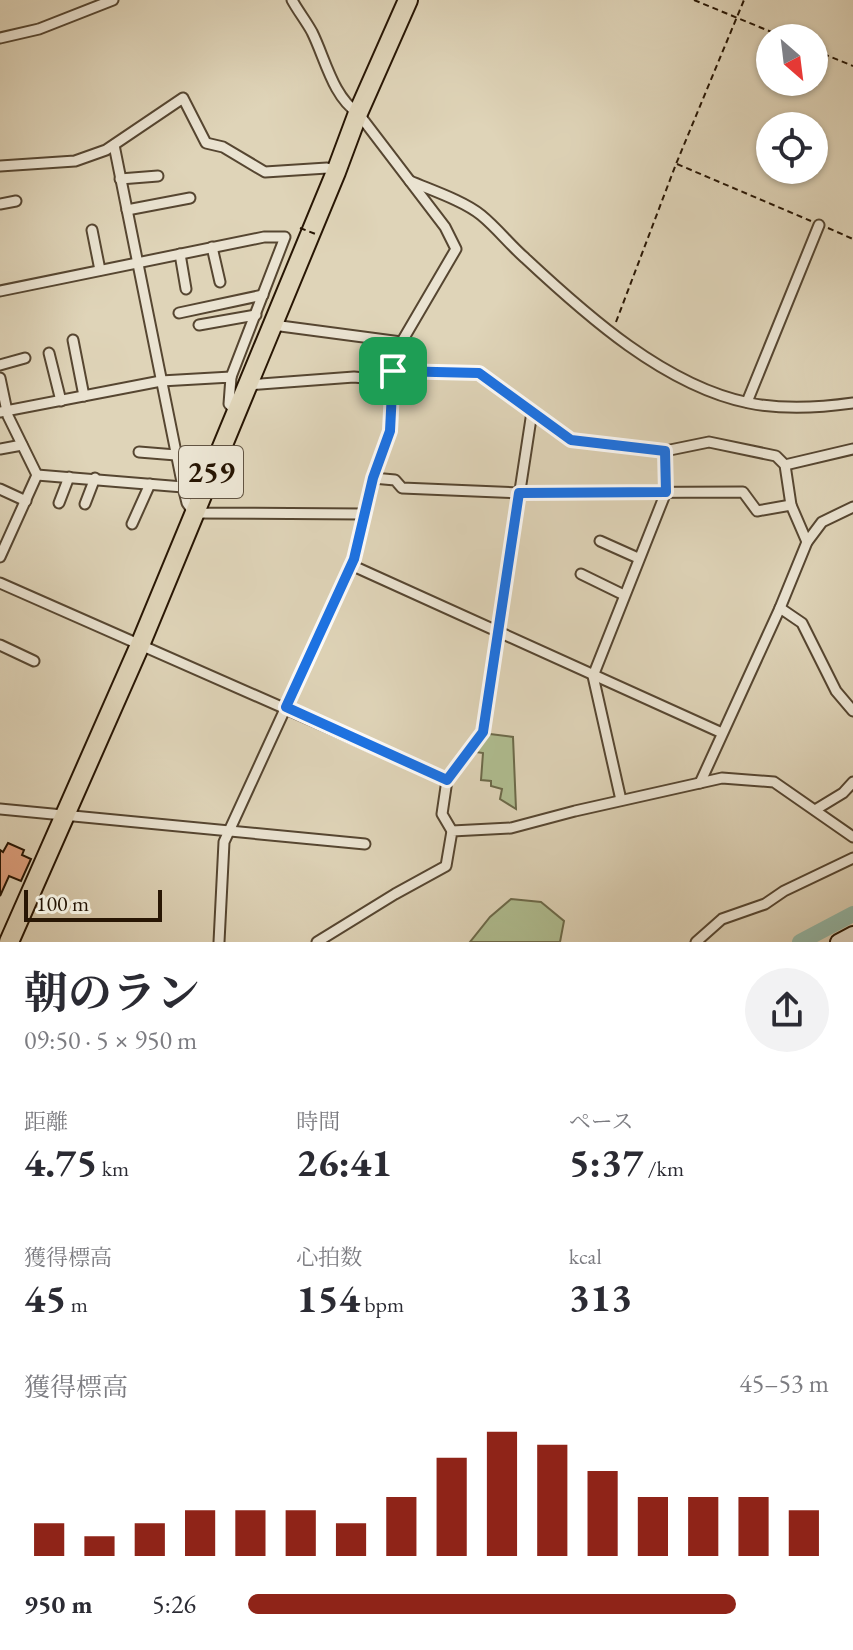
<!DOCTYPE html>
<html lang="ja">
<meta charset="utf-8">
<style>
:root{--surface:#fff;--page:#f2f2f3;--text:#2b2b33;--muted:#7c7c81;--accent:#8f2418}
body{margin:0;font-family:"EB Garamond","Noto Serif JP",serif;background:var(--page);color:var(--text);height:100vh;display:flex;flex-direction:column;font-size:30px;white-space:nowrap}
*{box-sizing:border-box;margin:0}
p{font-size:26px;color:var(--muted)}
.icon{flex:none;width:44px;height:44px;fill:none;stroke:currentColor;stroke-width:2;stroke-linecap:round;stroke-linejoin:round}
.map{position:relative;height:942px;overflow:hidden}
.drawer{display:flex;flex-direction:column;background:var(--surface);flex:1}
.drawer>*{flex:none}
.needle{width:52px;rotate:152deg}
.fabs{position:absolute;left:756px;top:24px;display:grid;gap:16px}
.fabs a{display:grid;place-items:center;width:72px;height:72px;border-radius:50%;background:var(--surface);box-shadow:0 2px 6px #0004;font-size:40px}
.scale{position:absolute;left:24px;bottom:20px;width:138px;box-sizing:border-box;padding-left:8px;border:4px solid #281604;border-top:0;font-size:22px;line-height:28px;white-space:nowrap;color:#281604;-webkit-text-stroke:6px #eae3d1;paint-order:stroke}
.pin{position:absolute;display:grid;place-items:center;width:68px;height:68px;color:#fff;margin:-34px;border-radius:16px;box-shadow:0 4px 12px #0006}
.round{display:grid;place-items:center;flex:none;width:84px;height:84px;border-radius:42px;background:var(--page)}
.overview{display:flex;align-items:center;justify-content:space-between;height:136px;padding:0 24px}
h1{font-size:44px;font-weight:700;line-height:60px}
.metrics{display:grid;grid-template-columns:repeat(3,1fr);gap:12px;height:136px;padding:8px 24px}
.metrics div{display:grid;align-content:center}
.metrics b{font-size:40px;font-weight:700}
.metrics small{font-size:22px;font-weight:400}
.metrics p{font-size:22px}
.chart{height:224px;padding:16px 24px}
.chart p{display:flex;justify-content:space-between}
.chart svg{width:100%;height:144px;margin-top:8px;stroke:var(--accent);stroke-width:6}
ul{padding:0 24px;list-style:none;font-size:26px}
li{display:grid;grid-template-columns:128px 96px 1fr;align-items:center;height:60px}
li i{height:20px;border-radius:10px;background:var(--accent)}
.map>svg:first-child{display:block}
.green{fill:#afbd90;stroke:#6c6a4a;stroke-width:2}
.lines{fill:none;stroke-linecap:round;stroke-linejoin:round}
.river{stroke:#95b9a8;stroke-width:16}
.building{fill:#e1a381;stroke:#281604;stroke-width:2}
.street-casing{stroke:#564631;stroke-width:13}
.secondary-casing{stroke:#281604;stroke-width:18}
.highway-casing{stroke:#281604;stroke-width:22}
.path{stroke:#281604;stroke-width:2;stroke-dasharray:6 4;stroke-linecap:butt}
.street{stroke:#eae3d1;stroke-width:9}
.secondary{stroke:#eae3d1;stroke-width:14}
.highway{stroke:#dfd4b8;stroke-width:18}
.path-bridge{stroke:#281604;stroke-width:2;stroke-dasharray:6 4;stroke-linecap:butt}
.route-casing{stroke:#fff;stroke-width:16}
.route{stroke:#1a73e8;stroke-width:10}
.labels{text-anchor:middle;stroke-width:7;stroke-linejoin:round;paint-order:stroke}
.shield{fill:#eae3d1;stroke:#625442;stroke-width:2}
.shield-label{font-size:30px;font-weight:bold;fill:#281604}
</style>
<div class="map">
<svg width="853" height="942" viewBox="0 0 853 942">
<rect width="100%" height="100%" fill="#dfd4b8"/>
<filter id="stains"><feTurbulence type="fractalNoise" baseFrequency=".0025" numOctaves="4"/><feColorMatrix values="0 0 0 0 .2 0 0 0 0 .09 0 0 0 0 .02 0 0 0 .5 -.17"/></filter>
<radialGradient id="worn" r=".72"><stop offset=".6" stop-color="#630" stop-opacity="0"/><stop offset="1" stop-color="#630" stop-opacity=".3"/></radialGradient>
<g class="green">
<polygon points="490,734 513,737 516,809 500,799 502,789 491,786 491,781 481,780 483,753 476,752"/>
<polygon points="511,899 541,902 564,921 560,942 470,942 490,917"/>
</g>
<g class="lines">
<polyline class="river" points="800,942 853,914"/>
</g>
<polygon class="building" points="8,843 24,850 22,855 31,859 21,881 9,876 0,896 0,850 3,852"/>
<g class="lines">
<defs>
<g id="street">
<polyline points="0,38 39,29 113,0"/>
<polyline points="114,145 183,487 187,503 194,513 363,514"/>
<polyline points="0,166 75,161 106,150 183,98 206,143 223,147 265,172 327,168 336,172"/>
<polyline points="120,179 158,176"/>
<path d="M410,181C431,190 464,201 481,215C497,228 510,245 525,258C586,315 665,386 749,403C784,410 818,408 853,403"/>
<polyline points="0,204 16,201"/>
<polyline points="127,210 190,198"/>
<polyline points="92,230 100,270"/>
<polyline points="212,247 220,282"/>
<polyline points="180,254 186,289"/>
<polyline points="0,291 264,237 285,237 231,377"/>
<polyline points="179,313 263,295"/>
<polyline points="199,325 256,315"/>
<polyline points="273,325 401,342"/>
<polyline points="73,340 84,396"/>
<polyline points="49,353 61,401"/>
<polyline points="0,365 25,358"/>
<polyline points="393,371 479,373 571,440 665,451 709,442 776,456 785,465 791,505 807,542"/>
<polyline points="0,378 8,416 37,475 0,557"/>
<polyline points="248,385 354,377 393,381"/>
<polyline points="747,402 819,225"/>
<polyline points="0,412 161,381 231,377 229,404 237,412"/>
<polyline points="0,449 22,445"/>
<polyline points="139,452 176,455"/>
<polyline points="785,465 853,449"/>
<polyline points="37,475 183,487"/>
<polyline points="373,478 395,480 402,488 519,493 743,492 757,511 791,505"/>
<polyline points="0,489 26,501"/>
<polyline points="59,503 69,477"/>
<polyline points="85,504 95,478"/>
<polyline points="132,524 150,484"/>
<polyline points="600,541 638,558"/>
<polyline points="351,565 722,733"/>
<polyline points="581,574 624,595"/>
<polyline points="0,583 447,780"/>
<polyline points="780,608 802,623 836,691 853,711"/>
<polyline points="0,645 34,661"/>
<polyline points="700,783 780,608 807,542 822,522 853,507"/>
<polyline points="621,800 593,676 666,492 665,451"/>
<polyline points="0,809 365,844"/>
<polyline points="815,810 843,793 853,782"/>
<polyline points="452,831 442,814 447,780 483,732 532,412"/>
<path d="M219,942L224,842L354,559L373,478L390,431L394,355L456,249L445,227L358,113C333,97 325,58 312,32C306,21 298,11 292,0"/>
<polyline points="317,942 395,894 446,866 452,831 511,828 575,811 722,778 774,782 853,837"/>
<polyline points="696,942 722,919 765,904 784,891 853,858"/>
</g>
<polyline id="secondary" points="838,942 853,934"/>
<polyline id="highway" points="9,942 140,645 336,172 358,113 408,0"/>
</defs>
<use href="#street" class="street-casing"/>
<use href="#secondary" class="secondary-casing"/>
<use href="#highway" class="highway-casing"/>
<g class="path">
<polyline points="694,0 786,38"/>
<polyline points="814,50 853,66"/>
<polyline points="677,164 811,221"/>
<polyline points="828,228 853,239"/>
<polyline points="616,322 676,164 744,0"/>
</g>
<use href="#street" class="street"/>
<use href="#secondary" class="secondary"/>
<use href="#highway" class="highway"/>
<polyline class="path-bridge" points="300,228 318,235"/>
</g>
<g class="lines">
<defs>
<polygon id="route" points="393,371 479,373 571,440 665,451 666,492 519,493 483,732 447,780 286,707 354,559 373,478 390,431"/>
</defs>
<use href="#route" class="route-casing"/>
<use href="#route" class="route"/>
</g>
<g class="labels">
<rect class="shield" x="179" y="446" width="64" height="52" rx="6"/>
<g class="shield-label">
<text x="211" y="482">259</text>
</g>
</g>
<rect width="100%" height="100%" filter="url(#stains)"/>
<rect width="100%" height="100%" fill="url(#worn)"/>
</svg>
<div class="fabs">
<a><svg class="needle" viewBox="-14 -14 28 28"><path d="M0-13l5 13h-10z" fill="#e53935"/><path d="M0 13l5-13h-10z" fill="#7c7c81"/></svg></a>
<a><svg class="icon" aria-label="locate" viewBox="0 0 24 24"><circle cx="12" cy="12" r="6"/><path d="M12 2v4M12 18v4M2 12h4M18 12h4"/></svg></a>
</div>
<div class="scale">100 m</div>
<div class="pin" style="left:393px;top:371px;background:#1e9e55"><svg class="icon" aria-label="arrive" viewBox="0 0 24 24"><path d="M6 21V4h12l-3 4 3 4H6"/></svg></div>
</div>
<section class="drawer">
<div class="overview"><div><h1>朝のラン</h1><p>09:50 · 5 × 950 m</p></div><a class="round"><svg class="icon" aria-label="share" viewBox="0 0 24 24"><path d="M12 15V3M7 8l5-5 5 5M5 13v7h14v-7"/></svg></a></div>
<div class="metrics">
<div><p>距離</p><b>4.75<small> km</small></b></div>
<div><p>時間</p><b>26:41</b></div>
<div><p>ペース</p><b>5:37<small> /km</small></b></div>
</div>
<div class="metrics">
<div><p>獲得標高</p><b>45<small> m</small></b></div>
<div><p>心拍数</p><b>154<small> bpm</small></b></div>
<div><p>kcal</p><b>313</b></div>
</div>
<div class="chart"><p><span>獲得標高</span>45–53 m</p>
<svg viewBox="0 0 160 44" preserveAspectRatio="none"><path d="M5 44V34M15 44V38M25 44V34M35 44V30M45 44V30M55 44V30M65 44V34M75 44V26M85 44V14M95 44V6M105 44V10M115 44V18M125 44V26M135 44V26M145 44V26M155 44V30"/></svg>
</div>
<ul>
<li><b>950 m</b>5:26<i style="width:84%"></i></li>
</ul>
</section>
